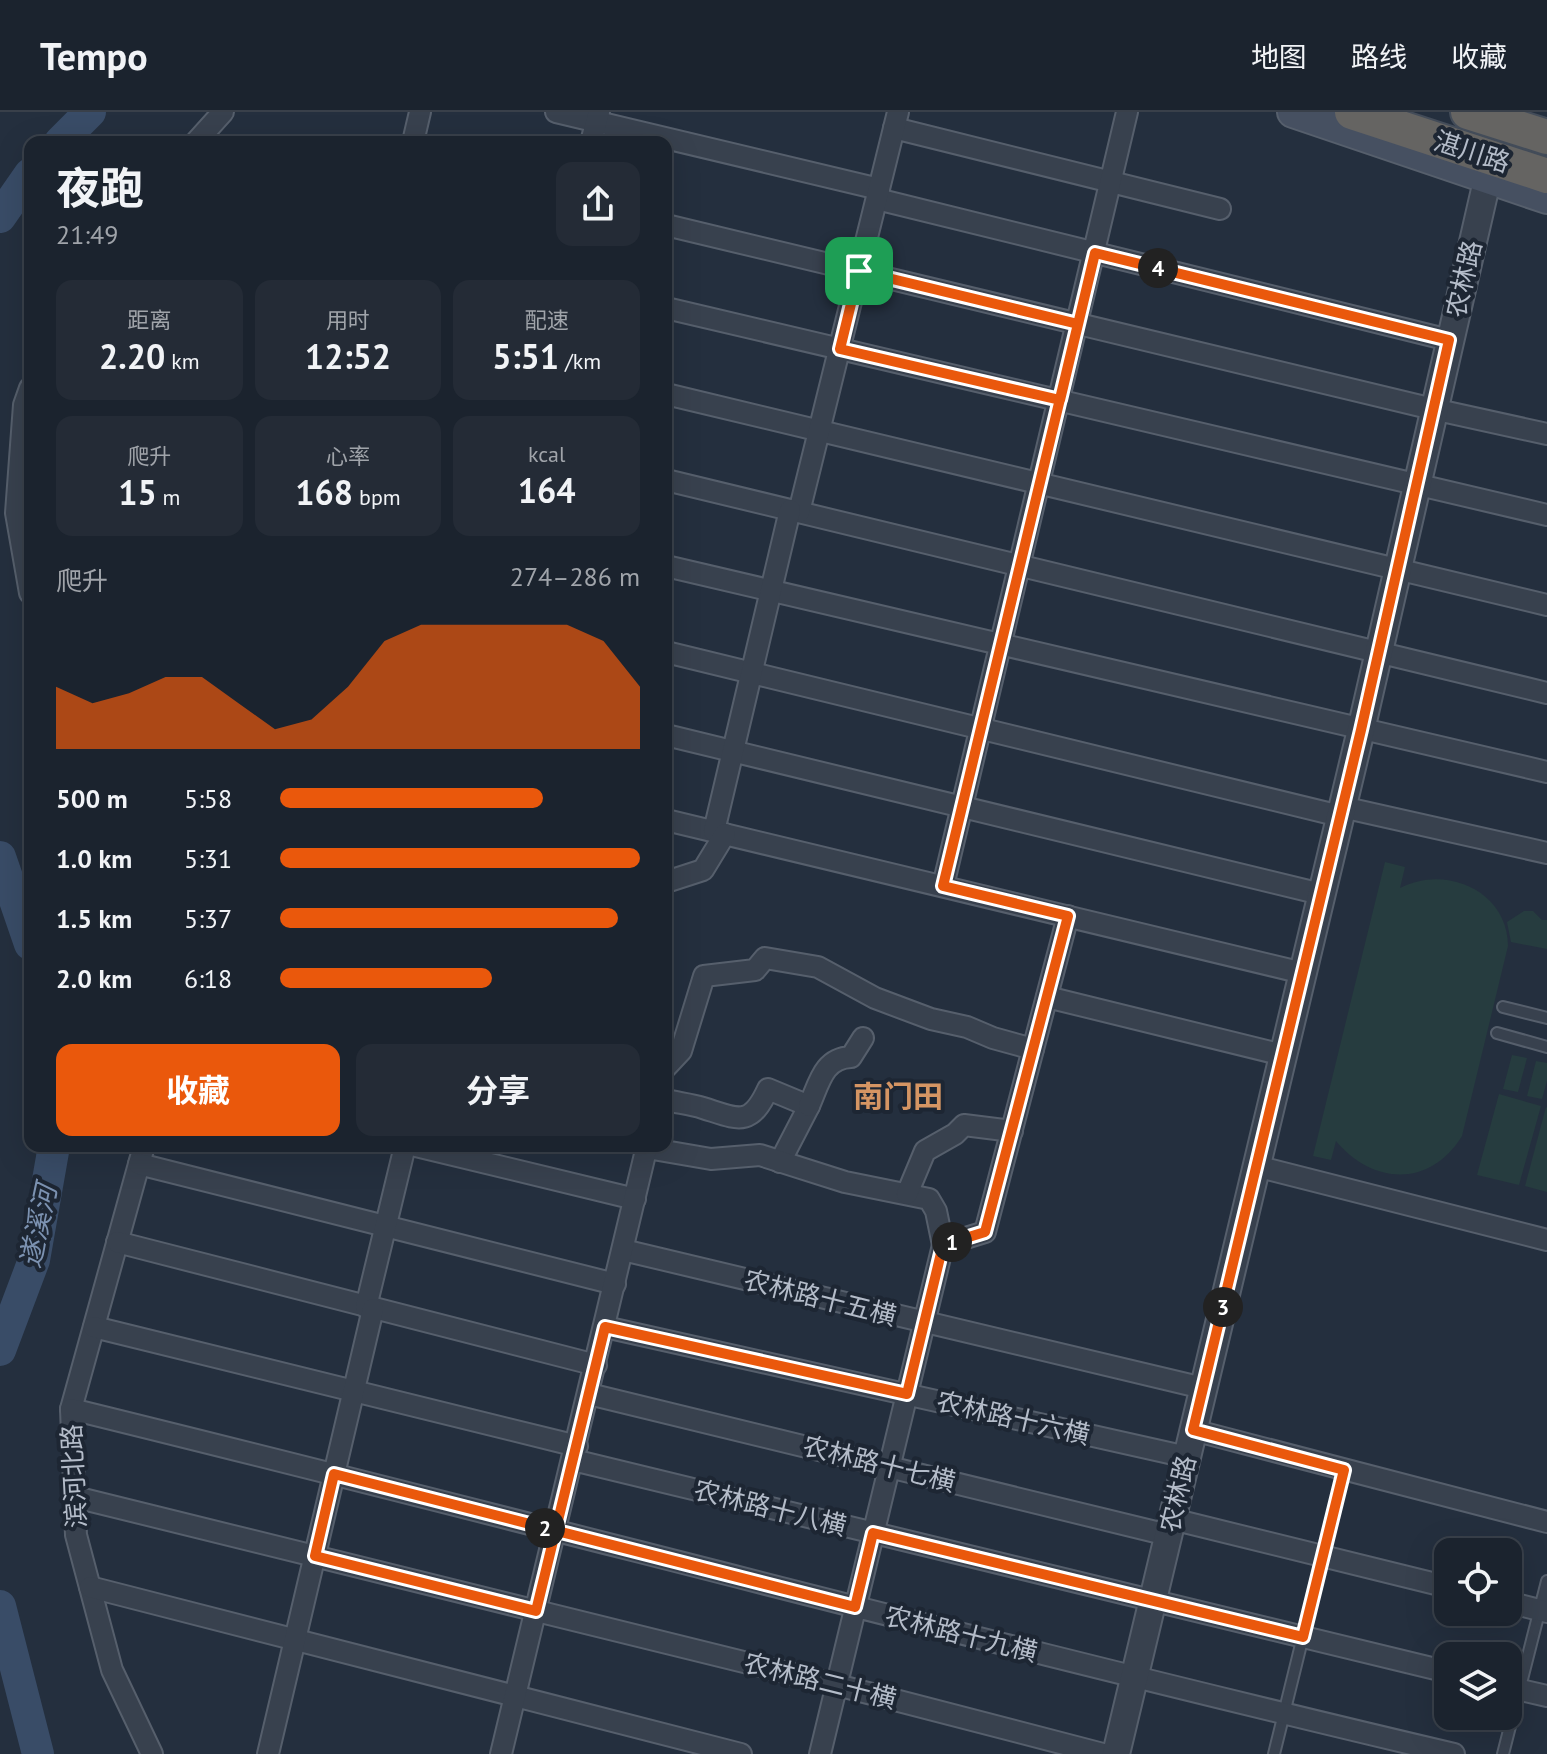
<!DOCTYPE html>
<html lang="zh">
<meta charset="utf-8">
<style>
:root{--surface:#1b232e;--page:#242b36;--text:#f1f3f6;--muted:#a0a4aa;--line:#39404a;--accent:#ea580c}
body{margin:0;font-family:"PT Sans","Noto Sans SC",sans-serif;background:var(--page);color:var(--text);height:100vh;display:flex;flex-direction:column;font-size:30px;white-space:nowrap}
*{box-sizing:border-box;margin:0}
p{font-size:26px;color:var(--muted)}
.icon{flex:none;width:44px;height:44px;fill:none;stroke:currentColor;stroke-width:2;stroke-linecap:round;stroke-linejoin:round}
.map{position:relative;flex:1;overflow:hidden}
.sheet{position:absolute;left:24px;top:24px;width:648px;height:1016px;display:flex;flex-direction:column;background:var(--surface);border-radius:16px;box-shadow:0 8px 32px #0002,0 0 0 2px var(--line)}
.sheet>*{flex:none}
.controls{position:absolute;left:1434px;top:1426px;display:grid;gap:16px}
.controls a{display:grid;place-items:center;width:88px;height:88px;border-radius:16px;background:var(--surface);box-shadow:0 8px 32px #0002,0 0 0 2px var(--line);font-size:40px}
.pin{position:absolute;display:grid;place-items:center;width:68px;height:68px;color:#fff;margin:-34px;border-radius:16px;box-shadow:0 4px 12px #0006}
.km{position:absolute;width:40px;height:40px;margin:-20px;border-radius:50%;background:#222;color:#fff;font-size:22px;line-height:40px;text-align:center}
.round{display:grid;place-items:center;flex:none;width:84px;height:84px;border-radius:16px;background:var(--page)}
.headline{display:flex;align-items:center;justify-content:space-between;height:136px;padding:0 32px}
h1{font-size:44px;font-weight:700;line-height:60px}
.stats{display:grid;grid-template-columns:repeat(3,1fr);gap:12px;height:136px;padding:8px 32px}
.stats div{display:grid;align-content:center;border-radius:16px;background:var(--page);text-align:center}
.stats b{font-size:34px;font-weight:700}
.stats small{font-size:22px;font-weight:400}
.stats p{font-size:22px}
.chart{height:224px;padding:16px 32px}
.chart p{display:flex;justify-content:space-between}
.chart svg{width:100%;height:144px;margin-top:8px;fill:var(--accent);opacity:.7}
.cta{display:flex;gap:16px;margin-top:auto;padding:16px 32px}
.cta a{flex:1;height:92px;border-radius:16px;background:var(--accent);color:#fff;font-size:32px;font-weight:700;line-height:92px;text-align:center}
.cta a+a{background:var(--page);color:var(--text)}
ul{padding:0 32px;list-style:none;font-size:26px}
li{display:grid;grid-template-columns:128px 96px 1fr;align-items:center;height:60px}
li i{height:20px;border-radius:10px;background:var(--accent)}
header{display:flex;align-items:center;gap:48px;box-sizing:border-box;height:112px;padding:0 40px;background:var(--surface);border-bottom:2px solid var(--line)}
header strong{font-size:38px}
nav{display:flex;gap:44px;margin-inline-start:auto;font-size:28px}
.map>svg:first-child{display:block}
.green{fill:#263c3f}
.lines{fill:none;stroke-linecap:round;stroke-linejoin:round}
.river{stroke:#394c67;stroke-width:32}
.service-casing{stroke:#565f6c;stroke-width:14}
.minor-casing{stroke:#565f6c;stroke-width:24}
.tertiary-casing{stroke:#565f6c;stroke-width:30}
.secondary-casing{stroke:#565f6c;stroke-width:34}
.trunk-casing{stroke:#434c59;stroke-width:38}
.service{stroke:#38414e;stroke-width:10}
.minor{stroke:#38414e;stroke-width:20}
.tertiary{stroke:#38414e;stroke-width:26}
.secondary{stroke:#465061;stroke-width:30}
.trunk{stroke:#656462;stroke-width:34}
.route-casing{stroke:#fff;stroke-width:16}
.route{stroke:#ea580c;stroke-width:10}
.labels{text-anchor:middle;stroke-width:8;stroke-linejoin:round;paint-order:stroke}
.street-label{font-size:26px;fill:#b4bcc9;stroke:#1d2633}
.water-label{font-size:28px;font-style:italic;fill:#7c92b1;stroke:#1d2633}
.quarter-label{font-size:30px;font-weight:bold;fill:#d59563;stroke:#1d2633}
</style>
<header>
<strong>Tempo</strong>
<nav><a>地图</a><a>路线</a><a>收藏</a></nav>
</header>
<div class="map">
<svg width="1547" height="1642" viewBox="0 0 1547 1642">
<rect width="100%" height="100%" fill="#242f3e"/>
<g class="green">
<path d="M1385,750L1405,755L1400,776C1446,752 1508,779 1508,834L1462,1024C1430,1076 1373,1073 1336,1029L1331,1048L1313,1044Z"/>
<polygon points="1524,799 1533,799 1542,808 1547,808 1547,837 1511,830 1507,810"/>
<polygon points="1512,943 1527,946 1518,980 1503,977"/>
<polygon points="1536,949 1547,951 1547,969 1542,987 1527,984"/>
<polygon points="1499,982 1541,994 1519,1073 1477,1063"/>
<polygon points="1546,995 1547,996 1547,1080 1525,1074"/>
</g>
<g class="lines">
<g class="river">
<polyline points="60,30 90,0"/>
<polyline points="0,105 30,62"/>
<polyline points="0,745 30,832"/>
<polyline points="0,1238 34,1148 54,1034"/>
<polyline points="0,1494 38,1642"/>
</g>
<defs>
<g id="service">
<polyline points="1503,895 1547,906"/>
<polyline points="1497,921 1547,935"/>
<polyline points="1274,1642 1344,1358"/>
<polyline points="1503,1642 1547,1469"/>
</g>
<g id="minor">
<polyline points="556,0 879,77"/>
<polyline points="894,16 1220,97"/>
<polyline points="196,30 223,0"/>
<polyline points="413,30 420,0"/>
<polyline points="591,30 599,0"/>
<polyline points="877,87 1449,228"/>
<polyline points="666,113 1433,297 1547,322"/>
<polyline points="666,196 1547,403"/>
<polyline points="30,276 24,293 16,401 30,481"/>
<polyline points="666,282 1547,493"/>
<polyline points="666,368 1547,581"/>
<polyline points="799,400 898,0"/>
<polyline points="666,454 1547,660"/>
<polyline points="666,540 1340,704"/>
<polyline points="666,623 1321,782"/>
<polyline points="1342,695 1547,741"/>
<polyline points="666,708 1303,861"/>
<polyline points="714,719 790,398"/>
<polyline points="666,770 703,758 725,722"/>
<polyline points="943,774 1127,0"/>
<polyline points="1047,885 1283,943"/>
<polyline points="666,955 681,939 704,864 755,858 765,846 818,855 875,886 931,907 967,915 993,926 1033,937"/>
<path d="M666,988C678,991 691,992 703,996C738,1007 750,1016 768,977L809,994L780,1050"/>
<path d="M809,994C819,972 823,946 851,945L863,926"/>
<polyline points="144,1034 71,1297 76,1423 112,1558 152,1642"/>
<polyline points="416,1034 635,1087"/>
<polyline points="647,1036 711,1047 760,1043 845,1070 929,1087 936,1099 943,1133"/>
<polyline points="139,1052 615,1172"/>
<polyline points="1256,1054 1547,1128"/>
<polyline points="907,1082 925,1039 955,1022 964,1013 1012,1019"/>
<polyline points="117,1130 596,1253"/>
<polyline points="623,1138 1203,1276"/>
<polyline points="366,1195 405,1034"/>
<polyline points="94,1215 577,1334"/>
<polyline points="605,1215 1187,1345"/>
<polyline points="589,1282 1168,1423"/>
<path d="M71,1297C532,1410 991,1533 1454,1642"/>
<polyline points="1193,1318 1547,1410"/>
<polyline points="573,1348 1448,1560"/>
<polyline points="75,1385 837,1573 1103,1642"/>
<polyline points="1172,1407 1448,1475"/>
<polyline points="90,1475 741,1642"/>
<polyline points="1508,1490 1547,1500"/>
<polyline points="1508,1575 1547,1584"/>
<polyline points="268,1642 373,1197"/>
<polyline points="501,1642 647,1034"/>
<polyline points="820,1642 943,1133 985,1120 1068,804"/>
</g>
<polyline id="tertiary" points="1116,1642 1361,618 1492,47"/>
<polyline id="secondary" points="1293,0 1547,86"/>
<g id="trunk">
<polyline points="1352,0 1547,64"/>
<polyline points="1468,0 1547,25"/>
</g>
</defs>
<use href="#service" class="service-casing"/>
<use href="#minor" class="minor-casing"/>
<use href="#tertiary" class="tertiary-casing"/>
<use href="#secondary" class="secondary-casing"/>
<use href="#trunk" class="trunk-casing"/>
<use href="#service" class="service"/>
<use href="#minor" class="minor"/>
<use href="#tertiary" class="tertiary"/>
<use href="#secondary" class="secondary"/>
<use href="#trunk" class="trunk"/>
</g>
<g class="lines">
<defs>
<path id="route" d="M859,159L1078,212L943,774L1068,804L985,1120L943,1133L907,1282L605,1215C583,1309 559,1404 536,1499L315,1444L334,1362L855,1495L873,1421L1303,1525L1344,1358L1193,1318L1361,618L1449,228L1095,141L1060,288L840,237L859,159"/>
</defs>
<use href="#route" class="route-casing"/>
<use href="#route" class="route"/>
</g>
<g class="labels">
<g class="street-label">
<text transform="translate(1472 40) rotate(18)" y="9">湛川路</text>
<text transform="translate(1464 167) rotate(-77)" y="9">农林路</text>
<text transform="translate(820 1186) rotate(14)" y="9">农林路十五横</text>
<text transform="translate(1013 1306) rotate(13)" y="9">农林路十六横</text>
<text transform="translate(879 1352) rotate(14)" y="9">农林路十七横</text>
<text transform="translate(74 1364) rotate(-93)" y="9">滨河北路</text>
<text transform="translate(1178 1382) rotate(-77)" y="9">农林路</text>
<text transform="translate(770 1396) rotate(14)" y="9">农林路十八横</text>
<text transform="translate(961 1522) rotate(14)" y="9">农林路十九横</text>
<text transform="translate(820 1569) rotate(14)" y="9">农林路二十横</text>
</g>
<g class="water-label">
<text transform="translate(38 1114) rotate(-78)" y="10">遂溪河</text>
</g>
<g class="quarter-label">
<text x="898" y="995">南门田</text>
</g>
</g>
</svg>
<div class="controls">
<a><svg class="icon" aria-label="locate" viewBox="0 0 24 24"><circle cx="12" cy="12" r="6"/><path d="M12 2v4M12 18v4M2 12h4M18 12h4"/></svg></a>
<a><svg class="icon" aria-label="layers" viewBox="0 0 24 24"><path d="M12 4l9 5-9 5-9-5zM3 14l9 5 9-5"/></svg></a>
</div>
<div class="pin" style="left:859px;top:159px;background:#1e9e55"><svg class="icon" aria-label="arrive" viewBox="0 0 24 24"><path d="M6 21V4h12l-3 4 3 4H6"/></svg></div>
<b class="km" style="left:952px;top:1130px">1</b>
<b class="km" style="left:545px;top:1416px">2</b>
<b class="km" style="left:1223px;top:1195px">3</b>
<b class="km" style="left:1158px;top:156px">4</b>
<section class="sheet">
<div class="headline"><div><h1>夜跑</h1><p>21:49</p></div><a class="round"><svg class="icon" aria-label="share" viewBox="0 0 24 24"><path d="M12 15V3M7 8l5-5 5 5M5 13v7h14v-7"/></svg></a></div>
<div class="stats">
<div><p>距离</p><b>2.20<small> km</small></b></div>
<div><p>用时</p><b>12:52</b></div>
<div><p>配速</p><b>5:51<small> /km</small></b></div>
</div>
<div class="stats">
<div><p>爬升</p><b>15<small> m</small></b></div>
<div><p>心率</p><b>168<small> bpm</small></b></div>
<div><p>kcal</p><b>164</b></div>
</div>
<div class="chart"><p><span>爬升</span>274–286 m</p>
<svg viewBox="0 0 160 44" preserveAspectRatio="none"><path d="M0 44V25L10 30L20 27L30 22L40 22L50 30L60 38L70 35L80 25L90 11L100 6L110 6L120 6L130 6L140 6L150 11L160 25V44z"/></svg>
</div>
<ul>
<li><b>500 m</b>5:58<i style="width:73%"></i></li>
<li><b>1.0 km</b>5:31<i style="width:100%"></i></li>
<li><b>1.5 km</b>5:37<i style="width:94%"></i></li>
<li><b>2.0 km</b>6:18<i style="width:59%"></i></li>
</ul>
<div class="cta"><a>收藏</a><a>分享</a></div>
</section>
</div>
